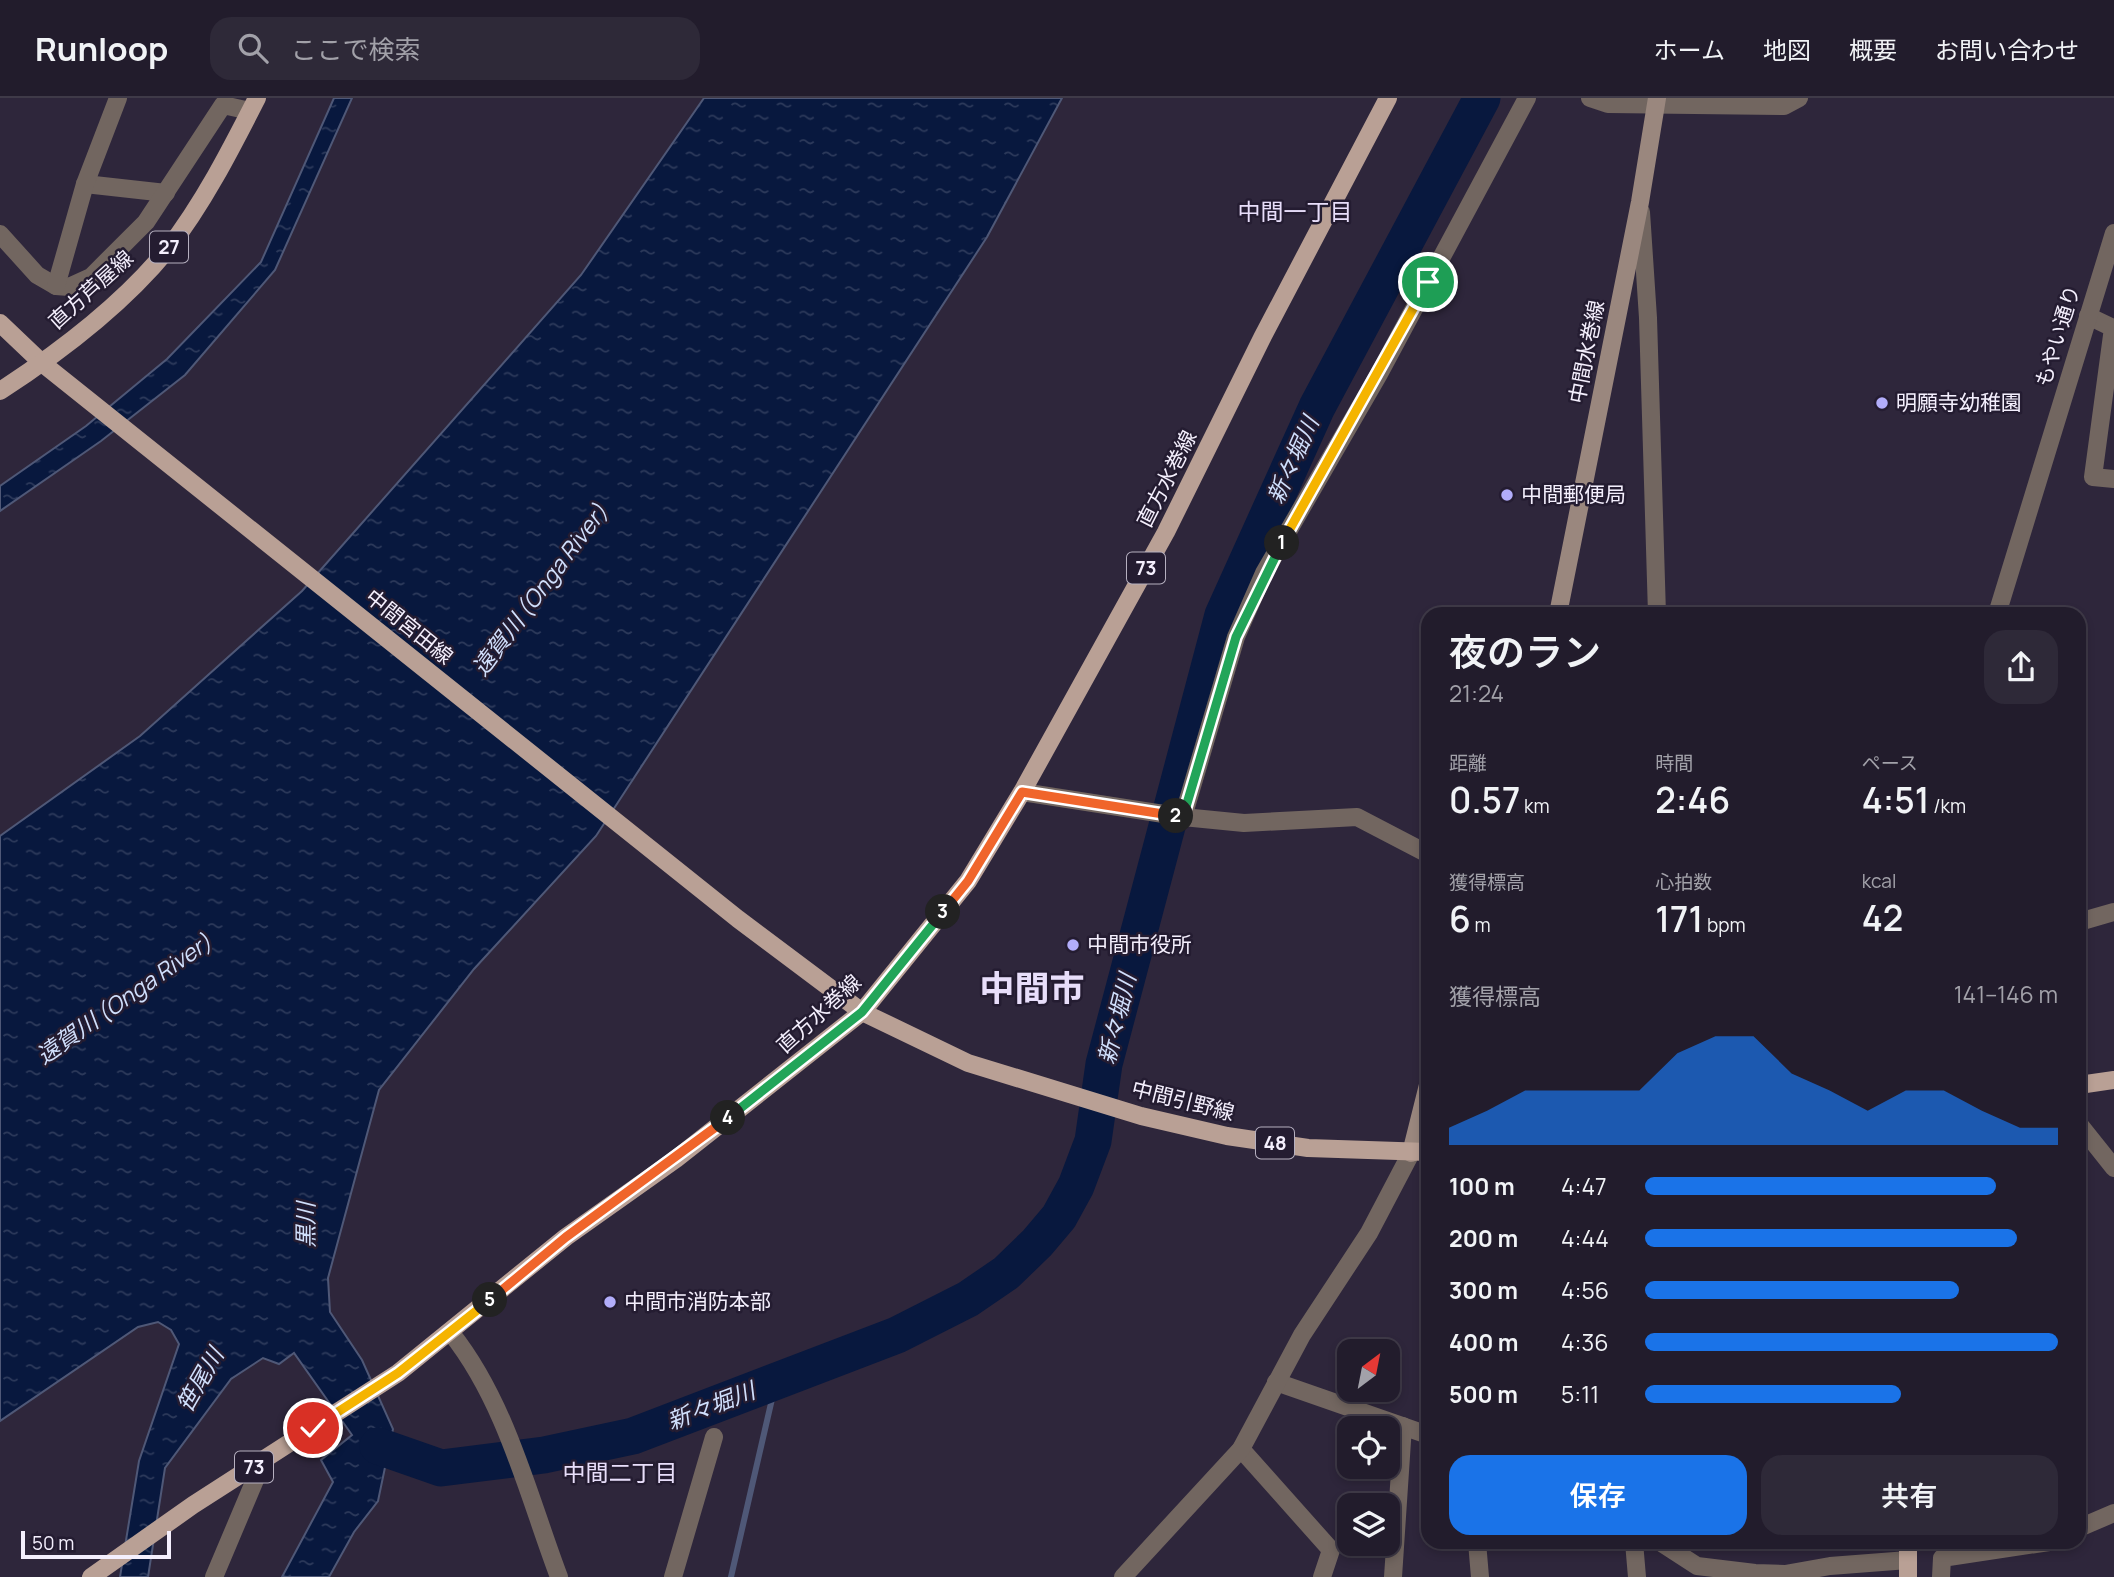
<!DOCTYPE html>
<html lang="ja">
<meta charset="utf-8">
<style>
:root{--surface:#221c2c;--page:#2e2938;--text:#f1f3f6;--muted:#a2a1a9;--line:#3f3a48;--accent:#1a73e8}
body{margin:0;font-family:Manrope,"Noto Sans JP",sans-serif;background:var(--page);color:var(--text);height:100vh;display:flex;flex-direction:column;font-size:26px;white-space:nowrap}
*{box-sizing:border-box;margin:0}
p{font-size:23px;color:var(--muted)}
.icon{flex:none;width:38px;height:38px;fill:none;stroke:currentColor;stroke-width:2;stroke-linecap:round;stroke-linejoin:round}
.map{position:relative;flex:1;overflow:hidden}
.side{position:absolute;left:1421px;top:509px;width:665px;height:942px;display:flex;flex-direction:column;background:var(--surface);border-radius:21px;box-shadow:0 4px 10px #0003,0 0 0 2px var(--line)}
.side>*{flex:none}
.needle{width:46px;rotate:32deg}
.buttons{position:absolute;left:1337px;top:1241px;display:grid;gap:14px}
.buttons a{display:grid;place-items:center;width:63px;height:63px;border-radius:14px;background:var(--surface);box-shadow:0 4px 10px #0003,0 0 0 2px var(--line);font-size:35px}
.scale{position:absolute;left:21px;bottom:18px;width:150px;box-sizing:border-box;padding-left:7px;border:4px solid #f4effd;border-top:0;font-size:19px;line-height:24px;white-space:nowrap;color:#f4effd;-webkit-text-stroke:5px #241c31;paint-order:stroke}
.pin{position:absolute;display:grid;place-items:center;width:60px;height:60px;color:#fff;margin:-30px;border:4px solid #fff;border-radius:50%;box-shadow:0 2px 7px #0007}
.km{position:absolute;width:35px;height:35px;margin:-18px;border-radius:50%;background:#222;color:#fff;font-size:19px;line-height:35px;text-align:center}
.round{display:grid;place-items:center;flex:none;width:74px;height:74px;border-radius:21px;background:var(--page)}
.headline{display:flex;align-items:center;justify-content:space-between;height:119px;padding:0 28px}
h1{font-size:38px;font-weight:600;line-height:52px}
.stats{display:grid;grid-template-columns:repeat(3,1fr);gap:10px;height:119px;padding:7px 28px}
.stats div{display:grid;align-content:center}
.stats b{font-size:35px;font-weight:600}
.stats small{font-size:19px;font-weight:400}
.stats p{font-size:19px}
.chart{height:196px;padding:14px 28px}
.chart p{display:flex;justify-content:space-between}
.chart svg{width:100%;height:126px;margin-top:7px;fill:var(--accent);opacity:.7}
.primary-button{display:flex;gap:14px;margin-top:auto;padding:14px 28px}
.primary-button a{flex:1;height:80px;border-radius:21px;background:var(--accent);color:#fff;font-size:28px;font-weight:600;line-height:80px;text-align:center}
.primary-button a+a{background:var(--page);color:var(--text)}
ul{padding:0 28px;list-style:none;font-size:23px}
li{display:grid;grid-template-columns:112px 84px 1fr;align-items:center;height:52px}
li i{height:18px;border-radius:9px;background:var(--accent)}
header{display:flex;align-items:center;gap:42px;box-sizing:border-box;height:98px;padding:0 35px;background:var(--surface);border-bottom:2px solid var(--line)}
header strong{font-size:33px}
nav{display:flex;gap:38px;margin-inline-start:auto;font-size:24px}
.search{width:490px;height:63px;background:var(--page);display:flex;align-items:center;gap:18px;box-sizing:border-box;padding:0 24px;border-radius:21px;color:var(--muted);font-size:26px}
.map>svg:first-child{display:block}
.water{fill:url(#water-ripples);stroke:#4f5877;stroke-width:2}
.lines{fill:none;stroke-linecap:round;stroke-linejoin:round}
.stream{stroke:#4f5877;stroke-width:6}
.river{stroke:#08183e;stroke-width:37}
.minor{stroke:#726660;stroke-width:18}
.tertiary{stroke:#726660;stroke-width:18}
.secondary{stroke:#9a877e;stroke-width:18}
.primary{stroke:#b9a095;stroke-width:18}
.split-1-casing{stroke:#fff;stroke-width:14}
.split-2-casing{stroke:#fff;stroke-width:14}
.split-3-casing{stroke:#fff;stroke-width:14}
.split-4-casing{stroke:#fff;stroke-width:14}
.split-5-casing{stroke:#fff;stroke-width:14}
.split-6-casing{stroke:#fff;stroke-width:14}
.split-1{stroke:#f5b400;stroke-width:9}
.split-2{stroke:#22a559;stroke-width:9}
.split-3{stroke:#f0652b;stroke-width:9}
.split-4{stroke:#22a559;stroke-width:9}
.split-5{stroke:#f0652b;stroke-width:9}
.split-6{stroke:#f5b400;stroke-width:9}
.poi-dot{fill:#b2adfa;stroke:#241c31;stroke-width:2.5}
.labels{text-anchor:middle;stroke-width:5;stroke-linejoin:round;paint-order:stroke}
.shield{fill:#241c31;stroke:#b6b0c0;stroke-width:2}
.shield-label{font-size:19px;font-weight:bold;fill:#f4effd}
.street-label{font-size:21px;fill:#f4effd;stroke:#241c31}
.poi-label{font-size:21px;fill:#f4effd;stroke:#241c31;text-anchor:start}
.neighbourhood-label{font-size:23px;fill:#e8defa;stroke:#241c31}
.water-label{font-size:23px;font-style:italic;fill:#d0dffc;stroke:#241c31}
.town-label{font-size:35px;font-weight:bold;fill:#e8defa;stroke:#241c31}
</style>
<header>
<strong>Runloop</strong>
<div class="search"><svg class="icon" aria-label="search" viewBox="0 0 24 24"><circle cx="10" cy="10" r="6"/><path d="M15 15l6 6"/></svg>ここで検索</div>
<nav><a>ホーム</a><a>地図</a><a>概要</a><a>お問い合わせ</a></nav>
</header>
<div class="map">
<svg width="2114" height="1479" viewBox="0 0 2114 1479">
<defs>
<pattern id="water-ripples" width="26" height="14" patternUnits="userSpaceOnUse" patternTransform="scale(1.75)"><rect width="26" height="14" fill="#08183e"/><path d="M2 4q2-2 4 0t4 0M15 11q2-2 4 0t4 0" fill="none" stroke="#2d3a5b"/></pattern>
</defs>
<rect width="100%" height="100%" fill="#2e263b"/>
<g class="water">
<polygon points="334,0 352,0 275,172 185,277 101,343 0,413 0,388 86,328 167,261 261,164"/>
<polygon points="704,0 1062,0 987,139 596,738 474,871 379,992 328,1180 330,1214 362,1262 393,1331 378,1403 354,1434 329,1479 282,1479 333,1384 321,1362 352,1337 294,1255 279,1266 263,1260 231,1281 165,1370 148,1479 120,1479 139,1363 179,1246 171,1232 158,1224 138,1229 0,1323 0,738 140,638 302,493 581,177"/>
</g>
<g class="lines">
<polyline class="stream" points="731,1479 772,1301 771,1286"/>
<polyline class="river" points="378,1348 441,1370 544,1357 633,1338 897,1237 968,1201 1006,1175 1037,1145 1059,1119 1076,1088 1093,1043 1104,966 1223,517 1317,309 1482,0"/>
<g class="minor">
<polyline points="1590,0 1608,6 1784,8 1799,0"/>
<polyline points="85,86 166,95"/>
<polyline points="1641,114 1648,220 1657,516"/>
<polyline points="0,136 37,177 56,188 69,189 91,179 146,124 223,7 250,13"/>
<polyline points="56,188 85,86 118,0"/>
<polyline points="2088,218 2113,230 2093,379 2114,381"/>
<polyline points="1022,694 1183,719 1244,725 1357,719 1428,756"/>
<polyline points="1183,719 1236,539 1264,475 1379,276 1527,0"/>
<polyline points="2079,824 2114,814"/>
<polyline points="2079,1026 2114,1070"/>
<polyline points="1276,1284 1428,1337"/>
<polyline points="1241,1351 1331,1452 1322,1479"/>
<polyline points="2079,1430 2114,1415"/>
<polyline points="1477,1444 1480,1479"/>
<polyline points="1634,1444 1637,1479"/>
<polyline points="1660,1444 1697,1468 1755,1475 1785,1476 1830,1468 1908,1462"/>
<polyline points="673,1479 714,1339"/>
<polyline points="1123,1479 1241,1351 1302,1237 1369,1135 1411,1055"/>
<polyline points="1393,1479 1403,1328"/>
<polyline points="1941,1479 1942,1460 2049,1444"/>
</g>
<g class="tertiary">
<polyline points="1997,516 2114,135"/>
<path d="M451,1235C506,1304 528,1397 559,1479"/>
<polyline points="214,1479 263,1363"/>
</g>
<g class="secondary">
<polyline points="1558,516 1640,104 1657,0"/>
<polyline points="1411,1055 1428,987"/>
</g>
<g class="primary">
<polyline points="0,225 42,265 738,821 862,914 968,965 1141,1018 1227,1038 1308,1050 1428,1054"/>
<path d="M0,293C60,254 122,207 167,152C203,106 231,51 257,0"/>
<polyline points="2079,987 2114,982"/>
<polyline points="91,1479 193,1407 398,1275 566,1139 676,1061 862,914 968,783 1022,694 1166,434 1262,240 1388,0"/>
<polyline points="1908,1479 1908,1444"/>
</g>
</g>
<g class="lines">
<defs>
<polyline id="split-1" points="1282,445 1428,184"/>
<polyline id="split-2" points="1176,718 1183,719 1236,539 1282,445"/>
<polyline id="split-3" points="943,814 968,783 1022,694 1176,718"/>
<polyline id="split-4" points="728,1020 862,914 943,814"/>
<polyline id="split-5" points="490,1202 566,1139 728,1020"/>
<polyline id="split-6" points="313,1330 398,1275 490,1202"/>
</defs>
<use href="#split-1" class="split-1-casing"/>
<use href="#split-2" class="split-2-casing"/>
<use href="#split-3" class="split-3-casing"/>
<use href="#split-4" class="split-4-casing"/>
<use href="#split-5" class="split-5-casing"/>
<use href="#split-6" class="split-6-casing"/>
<use href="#split-1" class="split-1"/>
<use href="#split-2" class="split-2"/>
<use href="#split-3" class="split-3"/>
<use href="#split-4" class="split-4"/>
<use href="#split-5" class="split-5"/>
<use href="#split-6" class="split-6"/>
</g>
<g class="poi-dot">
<circle cx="1882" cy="305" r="7"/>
<circle cx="1507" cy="397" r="7"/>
<circle cx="1073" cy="847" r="7"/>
<circle cx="610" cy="1204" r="7"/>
</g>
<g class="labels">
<g class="shield">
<rect x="150" y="133.5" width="38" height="31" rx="5"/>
<rect x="1127" y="454.5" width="38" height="31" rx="5"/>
<rect x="1256" y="1029.5" width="38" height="31" rx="5"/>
<rect x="235" y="1353.5" width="38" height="31" rx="5"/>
</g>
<g class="shield-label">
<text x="169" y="156">27</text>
<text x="1146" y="477">73</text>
<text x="1275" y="1052">48</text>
<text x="254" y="1376">73</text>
</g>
<g class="street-label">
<text transform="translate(91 192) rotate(-42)" y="7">直方芦屋線</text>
<text transform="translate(2058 238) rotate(-73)" y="7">もやい通り</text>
<text transform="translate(1587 254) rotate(-79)" y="7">中間水巻線</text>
<text transform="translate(1167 381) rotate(-63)" y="7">直方水巻線</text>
<text transform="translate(409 529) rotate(39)" y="7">中間宮田線</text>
<text transform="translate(819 916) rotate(-42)" y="7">直方水巻線</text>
<text transform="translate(1183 1003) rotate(14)" y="7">中間引野線</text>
</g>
<g class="poi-label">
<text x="1896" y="312">明願寺幼稚園</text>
<text x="1521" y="404">中間郵便局</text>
<text x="1087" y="854">中間市役所</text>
<text x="624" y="1211">中間市消防本部</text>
</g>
<g class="neighbourhood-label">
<text x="1295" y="122">中間一丁目</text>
<text x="620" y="1383">中間二丁目</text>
</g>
<g class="water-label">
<text transform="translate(1293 362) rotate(-66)" y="8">新々堀川</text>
<text transform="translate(540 492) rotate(-53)" y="8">遠賀川 (Onga River)</text>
<text transform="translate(124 901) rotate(-35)" y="8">遠賀川 (Onga River)</text>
<text transform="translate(1117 921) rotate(-76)" y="8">新々堀川</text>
<text transform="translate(306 1127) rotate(-90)" y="8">黒川</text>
<text transform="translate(200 1282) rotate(-60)" y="8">笹尾川</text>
<text transform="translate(711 1308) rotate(-21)" y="8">新々堀川</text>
</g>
<g class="town-label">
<text x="1032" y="903">中間市</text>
</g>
</g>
</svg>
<div class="buttons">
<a><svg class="needle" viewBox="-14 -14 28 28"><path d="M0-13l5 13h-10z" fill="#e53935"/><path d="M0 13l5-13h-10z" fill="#a2a1a9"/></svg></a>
<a><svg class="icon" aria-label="locate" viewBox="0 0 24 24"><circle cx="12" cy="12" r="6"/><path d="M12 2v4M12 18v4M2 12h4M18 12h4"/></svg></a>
<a><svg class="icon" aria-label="layers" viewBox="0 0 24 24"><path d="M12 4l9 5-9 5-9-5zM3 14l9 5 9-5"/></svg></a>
</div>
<div class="scale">50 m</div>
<div class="pin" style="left:1428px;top:184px;background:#1e9e55"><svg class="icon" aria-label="arrive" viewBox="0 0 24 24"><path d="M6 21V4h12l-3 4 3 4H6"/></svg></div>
<div class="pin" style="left:313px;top:1330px;background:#d93025"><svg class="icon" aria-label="check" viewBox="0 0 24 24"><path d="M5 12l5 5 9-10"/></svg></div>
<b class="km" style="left:1282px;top:445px">1</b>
<b class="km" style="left:1176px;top:718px">2</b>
<b class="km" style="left:943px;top:814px">3</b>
<b class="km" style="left:728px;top:1020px">4</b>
<b class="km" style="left:490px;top:1202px">5</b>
<section class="side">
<div class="headline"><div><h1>夜のラン</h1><p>21:24</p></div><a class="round"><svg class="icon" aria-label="share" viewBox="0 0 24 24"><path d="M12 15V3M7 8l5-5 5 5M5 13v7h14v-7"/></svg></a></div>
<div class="stats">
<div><p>距離</p><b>0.57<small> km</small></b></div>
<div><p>時間</p><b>2:46</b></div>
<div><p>ペース</p><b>4:51<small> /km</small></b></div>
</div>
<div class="stats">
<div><p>獲得標高</p><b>6<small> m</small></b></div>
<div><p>心拍数</p><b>171<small> bpm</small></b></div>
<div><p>kcal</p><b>42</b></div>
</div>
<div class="chart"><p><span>獲得標高</span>141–146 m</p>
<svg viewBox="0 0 160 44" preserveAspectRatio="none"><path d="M0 44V38L10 32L20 25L30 25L40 25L50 25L60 12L70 6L80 6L90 19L100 25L110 32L120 25L130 25L140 32L150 38L160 38V44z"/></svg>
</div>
<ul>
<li><b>100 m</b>4:47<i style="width:85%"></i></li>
<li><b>200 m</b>4:44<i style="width:90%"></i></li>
<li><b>300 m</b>4:56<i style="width:76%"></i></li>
<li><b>400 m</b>4:36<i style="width:100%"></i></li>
<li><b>500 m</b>5:11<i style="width:62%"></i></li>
</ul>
<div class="primary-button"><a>保存</a><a>共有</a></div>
</section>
</div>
